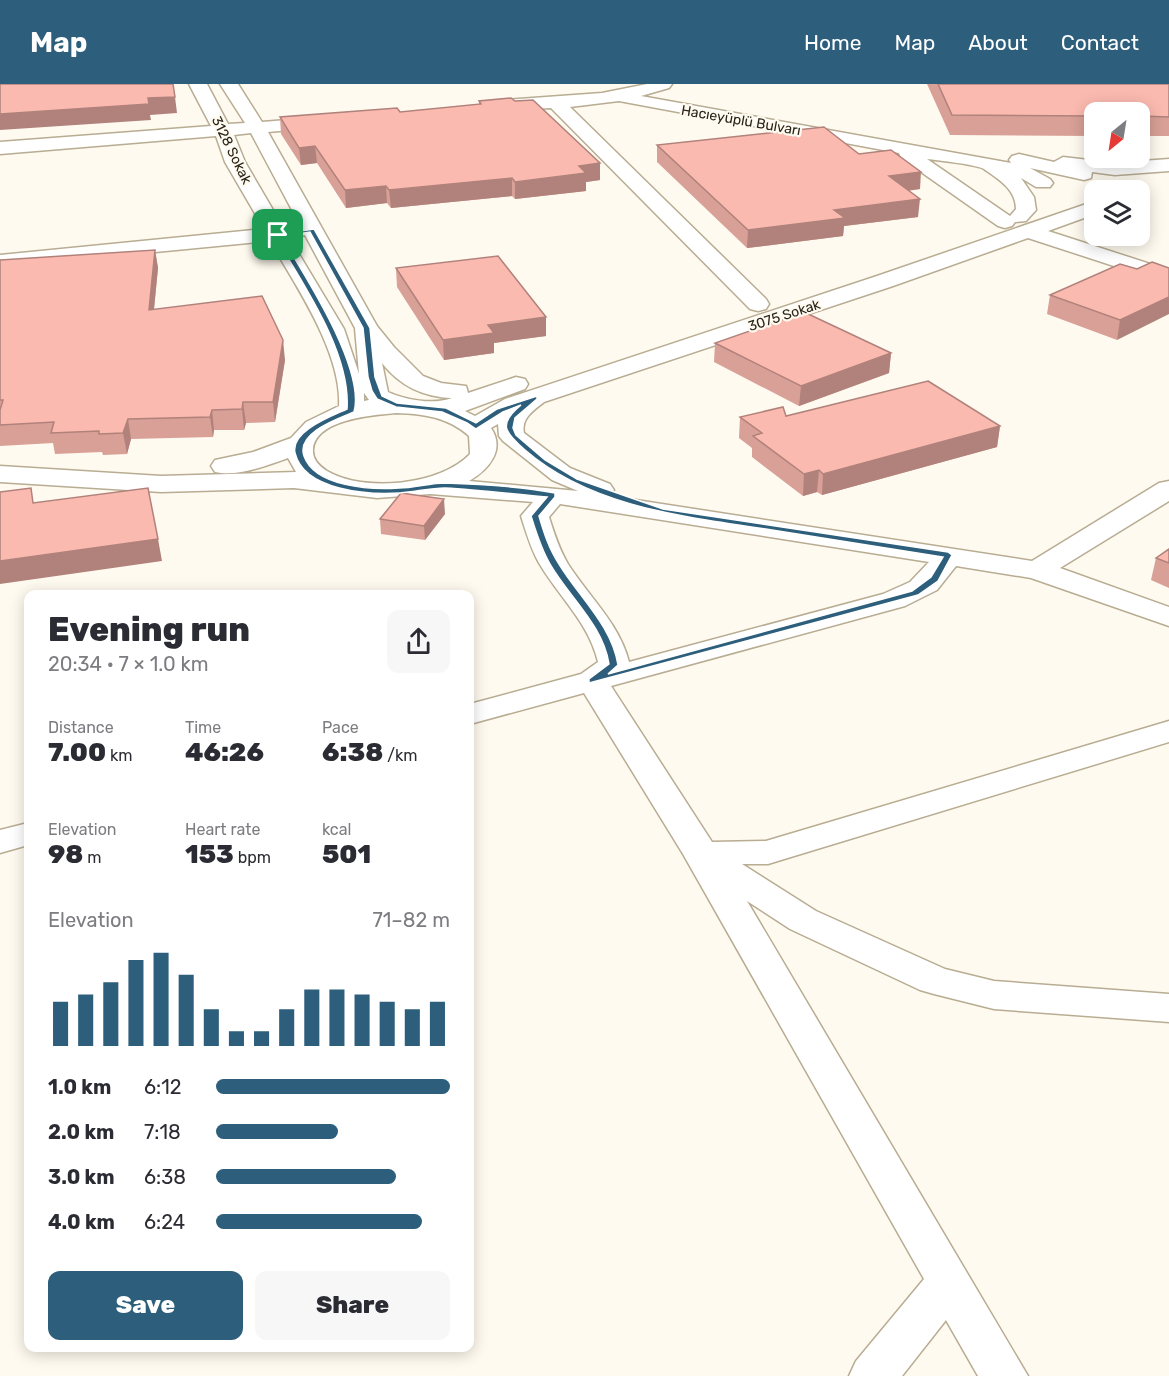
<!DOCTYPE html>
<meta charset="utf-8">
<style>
:root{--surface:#fff;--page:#f7f7f7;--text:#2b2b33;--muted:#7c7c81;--accent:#2d5f7c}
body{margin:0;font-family:Rubik,sans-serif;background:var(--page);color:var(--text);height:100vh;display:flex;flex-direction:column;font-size:22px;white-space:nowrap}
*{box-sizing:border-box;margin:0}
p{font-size:20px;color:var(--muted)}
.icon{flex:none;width:33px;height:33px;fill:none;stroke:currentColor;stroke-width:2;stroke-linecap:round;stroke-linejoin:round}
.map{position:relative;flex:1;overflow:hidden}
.side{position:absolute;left:24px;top:506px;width:450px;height:762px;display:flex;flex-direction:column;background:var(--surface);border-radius:12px;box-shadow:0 3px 15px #0003}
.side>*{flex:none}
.needle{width:39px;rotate:210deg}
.fabs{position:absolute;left:1084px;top:18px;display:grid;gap:12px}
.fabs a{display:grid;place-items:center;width:66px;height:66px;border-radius:12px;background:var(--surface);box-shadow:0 3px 15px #0003;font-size:30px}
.pin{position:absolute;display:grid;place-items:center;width:51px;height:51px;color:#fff;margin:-26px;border-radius:12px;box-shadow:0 3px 9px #0006}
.round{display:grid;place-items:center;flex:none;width:63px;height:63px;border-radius:12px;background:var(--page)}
.overview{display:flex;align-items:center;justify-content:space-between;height:102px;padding:0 24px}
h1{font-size:33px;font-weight:800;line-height:45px}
.metrics{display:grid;grid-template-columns:repeat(3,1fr);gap:9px;height:102px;padding:6px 24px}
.metrics div{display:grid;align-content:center}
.metrics b{font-size:26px;font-weight:800}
.metrics small{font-size:16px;font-weight:400}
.metrics p{font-size:16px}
.chart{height:168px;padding:12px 24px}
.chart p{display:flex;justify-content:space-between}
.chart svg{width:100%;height:108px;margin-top:6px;stroke:var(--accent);stroke-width:6}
.action{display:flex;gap:12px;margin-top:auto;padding:12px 24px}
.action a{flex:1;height:69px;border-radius:12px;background:var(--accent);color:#fff;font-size:24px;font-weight:800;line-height:69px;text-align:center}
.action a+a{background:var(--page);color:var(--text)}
ul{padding:0 24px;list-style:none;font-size:20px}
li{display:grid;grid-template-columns:96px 72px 1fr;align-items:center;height:45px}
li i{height:15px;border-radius:8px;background:var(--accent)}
header{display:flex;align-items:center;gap:36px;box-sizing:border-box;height:84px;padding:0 30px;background:var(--accent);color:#fff}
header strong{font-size:28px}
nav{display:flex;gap:33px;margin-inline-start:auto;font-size:21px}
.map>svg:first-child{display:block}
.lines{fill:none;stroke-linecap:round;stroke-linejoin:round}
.minor-casing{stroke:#b8ac92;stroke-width:3}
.minor{fill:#fff;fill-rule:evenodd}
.wall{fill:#d8a097}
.shaded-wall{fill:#b0827b}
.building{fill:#fbbab0;stroke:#b0827b;stroke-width:1.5}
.route{fill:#2d5f7c;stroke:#fff;stroke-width:1.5;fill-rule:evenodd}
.labels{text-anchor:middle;stroke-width:4.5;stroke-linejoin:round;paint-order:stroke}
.far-street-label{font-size:14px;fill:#28241a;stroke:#fffaef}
</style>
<header>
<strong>Map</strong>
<nav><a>Home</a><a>Map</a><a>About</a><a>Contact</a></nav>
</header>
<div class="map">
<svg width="1169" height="1292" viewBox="0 0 1169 1292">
<rect width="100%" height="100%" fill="#fffaef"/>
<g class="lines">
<defs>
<g id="minor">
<path d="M189,0H207L228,40L245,39L220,0H238L262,38L324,33L330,34L333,38L330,42L324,43L268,48L377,242L394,263L423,292L441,299L466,302L468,309L516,293L525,295L528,300L525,305L465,327L475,332L505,315L877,192L1095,117V130L1048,147L1169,186V200L1028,154L893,202L544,318C533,327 521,334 524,349L570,384L610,400L614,406L610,412L1032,477L1159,399L1169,397V417L1060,484L1169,523V542L1031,494L956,482L937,506L905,522L611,602L712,758L766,757L1169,637V658L781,776L768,780H742L816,827L945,885L994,897L1169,910V938L994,925L934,910L920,906L790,845L747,817L1028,1292H978L946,1236L902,1292H849L856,1277L924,1195L683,770L584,609L470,640V620L581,590L598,578C589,539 559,513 539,479C531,465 526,448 521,432L533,418L430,410L377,414L294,404L161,408L0,398V382L161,392L296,388L288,374C266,382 237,393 215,388L211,382L215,376L253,368L291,354L306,338L339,322C342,269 296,202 270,157L0,183V171L264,145L225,78L216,52L0,70V58L211,42ZM251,49L301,143H283L245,78L234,51ZM305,151L355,244L359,290L344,245L290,155ZM382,279C400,302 423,313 452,314C433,321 406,316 388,308ZM364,309L369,316L364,317ZM396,329C424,330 448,333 469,352L470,370C441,401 364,409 327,387C319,382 312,375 313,365C316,335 374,331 396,329ZM498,340L499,352L503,357L552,396L578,407L469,397C488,386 506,366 491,344ZM560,420L929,478L910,498L883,510L629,578C619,539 589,513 568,480C559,465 554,449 549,433Z"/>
<path d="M647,0H672L669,4L641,12L1011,79L1009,76L1012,72L1019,70L1054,78L1063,73L1115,79L1169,75V87L1115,91L1092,88L1091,94L1084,96L1030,84L1050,95L1053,99L1050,103H1036L1021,94L1034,113L1036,126L1026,137L1015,138L1012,142L1005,144L998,142L901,74L899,69L619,17L570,23L766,215L769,220L766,225L758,227L750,225L551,24L492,27L486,26L483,22L486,18L492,17L602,9ZM927,75C937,76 978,81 984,85C998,95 1016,105 1016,125L1010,132Z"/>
<polygon points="28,739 28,761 0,769 0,746"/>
</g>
</defs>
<use href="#minor" class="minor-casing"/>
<use href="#minor" class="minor"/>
</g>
<g class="wall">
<polygon points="927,0 1169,0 1169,52 1140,52 1140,28 1095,28 1095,52 950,51"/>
<polygon points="479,17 515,17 600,79 600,96 586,98 586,107 515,115 512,112 391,124 387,119 346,124 317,79 301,81 281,50 280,33 400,28 479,20"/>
<polygon points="657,61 859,70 920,105 908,107 918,133 844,142 843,152 747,164 657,78"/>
<polygon points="155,166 158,184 154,225 285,276 275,338 246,339 244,346 214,346 213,353 131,355 127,370 103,371 102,368 55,370 53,359 0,362 0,176"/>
<polygon points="396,184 546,233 546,252 494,259 494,269 444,276 397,203"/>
<polygon points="1137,185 1117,256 1047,230 1050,211"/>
<polygon points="715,259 891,269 889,289 799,322 714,278"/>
<polygon points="786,332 1000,342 997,363 822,411 817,408 803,412 752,373 752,364 739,354 740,333"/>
<polygon points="445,430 425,456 381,450 380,435"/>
<polygon points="1169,465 1169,504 1151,496 1156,474"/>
</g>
<g class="shaded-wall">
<polygon points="175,13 177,29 150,31 151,36 0,46 0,30 148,14"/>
<polygon points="315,62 317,79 301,81 299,64"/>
<polygon points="600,79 600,96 586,98 586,107 515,115 515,98 579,82"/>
<polygon points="921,88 920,105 887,109 889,92"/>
<polygon points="512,94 512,112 391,124 389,106"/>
<polygon points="386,102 387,119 346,124 345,106"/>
<polygon points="920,115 918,133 844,142 843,152 747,164 748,146 834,126"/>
<polygon points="155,166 158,184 152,245 149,226"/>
<polygon points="1169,213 1169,230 1117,256 1120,236"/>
<polygon points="546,233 546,252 494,259 494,269 444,276 443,256 488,241"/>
<polygon points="283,256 285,276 275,338 273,318"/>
<polygon points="891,269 889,289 799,322 801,302"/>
<polygon points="243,318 246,339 244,346 242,325"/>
<polygon points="212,326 214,346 213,353 210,333"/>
<polygon points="128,335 131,355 127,370 123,349"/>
<polygon points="1000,342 997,363 822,411 823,390"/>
<polygon points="819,386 817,408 803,412 804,390"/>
<polygon points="444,415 445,430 425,456 424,442"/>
<polygon points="158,455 162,477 0,500 0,477"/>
</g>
<g class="building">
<polygon points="0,0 173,0 175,13 148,14 149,20 0,30"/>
<polygon points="938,0 1169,0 1169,33 1140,32 1140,28 1095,28 1095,32 952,31"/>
<polygon points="511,14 515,17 533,16 600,79 579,82 586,89 515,98 512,94 389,106 386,102 345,106 315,62 299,64 280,33 397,24 400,28 481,20 479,17"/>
<polygon points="824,43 859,70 891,66 921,88 889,92 920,115 834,126 845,134 748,146 657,61"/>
<polygon points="155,166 149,226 262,212 283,256 273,318 243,318 242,325 212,326 210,333 128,335 123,349 99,350 99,347 51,349 54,338 0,341 0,326 3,316 0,316 0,176"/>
<polygon points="498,172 546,233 488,241 494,249 443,256 396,184"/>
<polygon points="1152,178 1169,184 1169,213 1120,236 1050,211 1120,180 1137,185"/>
<polygon points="804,228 891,269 801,302 715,259"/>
<polygon points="928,297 1000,342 823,390 819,386 804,390 753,352 762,349 740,333 783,323 786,332"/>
<polygon points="31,404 33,419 148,404 158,455 0,477 0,408"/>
<polygon points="401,409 444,415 424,442 380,435"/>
<polygon points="1169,465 1169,479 1156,474"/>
</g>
<path class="route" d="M314,145L370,244L375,293L382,312L397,319L446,324L476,339L497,325L537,312V315L515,334L513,344L516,351L545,376L577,395L663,425L948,468L952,471L938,497L918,511L589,599V595L609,580C603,541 569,513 550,480C541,465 536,448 531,432L547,413C513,410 479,406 445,404C430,404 415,408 400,409C369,411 304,407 295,369C290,347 332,332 347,325C351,268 302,199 274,151ZM310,148L363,244L368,293L372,307L377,315L396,323L442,328L467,339L476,345L503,328L521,321C498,340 504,348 525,366C592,424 687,433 772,446C829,455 886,464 943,473L931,493L912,507L608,590L618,581C612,542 579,513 559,480C549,465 544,449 539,432L555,413V409C523,403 478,400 445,399C430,399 414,404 399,404C371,406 315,403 304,372C296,349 337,335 354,328C366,285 304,190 281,152Z"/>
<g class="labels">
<g class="far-street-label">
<text transform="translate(741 36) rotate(10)" y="5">Hacıeyüplü Bulvarı</text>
<text transform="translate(232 66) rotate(64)" y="5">3128 Sokak</text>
<text transform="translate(784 231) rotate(-18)" y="5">3075 Sokak</text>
</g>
</g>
</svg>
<div class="fabs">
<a><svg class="needle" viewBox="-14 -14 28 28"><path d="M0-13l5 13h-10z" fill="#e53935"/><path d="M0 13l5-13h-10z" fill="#7c7c81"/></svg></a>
<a><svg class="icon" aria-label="layers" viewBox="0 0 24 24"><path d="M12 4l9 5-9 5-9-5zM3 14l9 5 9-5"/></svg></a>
</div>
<div class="pin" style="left:278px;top:151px;background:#1e9e55"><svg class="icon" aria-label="arrive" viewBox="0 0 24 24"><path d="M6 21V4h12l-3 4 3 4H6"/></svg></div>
<section class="side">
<div class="overview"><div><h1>Evening run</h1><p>20:34 · 7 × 1.0 km</p></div><a class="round"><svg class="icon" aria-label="share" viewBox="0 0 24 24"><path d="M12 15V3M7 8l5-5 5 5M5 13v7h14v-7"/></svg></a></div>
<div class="metrics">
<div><p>Distance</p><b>7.00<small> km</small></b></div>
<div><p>Time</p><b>46:26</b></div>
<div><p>Pace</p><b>6:38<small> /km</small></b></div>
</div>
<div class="metrics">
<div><p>Elevation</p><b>98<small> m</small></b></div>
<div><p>Heart rate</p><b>153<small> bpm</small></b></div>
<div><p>kcal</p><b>501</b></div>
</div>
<div class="chart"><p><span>Elevation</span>71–82 m</p>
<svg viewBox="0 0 160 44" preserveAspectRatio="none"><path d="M5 44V26M15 44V23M25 44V18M35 44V9M45 44V6M55 44V15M65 44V29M75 44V38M85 44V38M95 44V29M105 44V21M115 44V21M125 44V23M135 44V26M145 44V29M155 44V26"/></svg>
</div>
<ul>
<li><b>1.0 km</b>6:12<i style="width:100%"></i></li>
<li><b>2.0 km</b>7:18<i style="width:52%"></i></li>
<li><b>3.0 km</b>6:38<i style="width:77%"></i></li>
<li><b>4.0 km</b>6:24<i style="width:88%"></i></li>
</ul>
<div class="action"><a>Save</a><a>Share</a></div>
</section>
</div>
